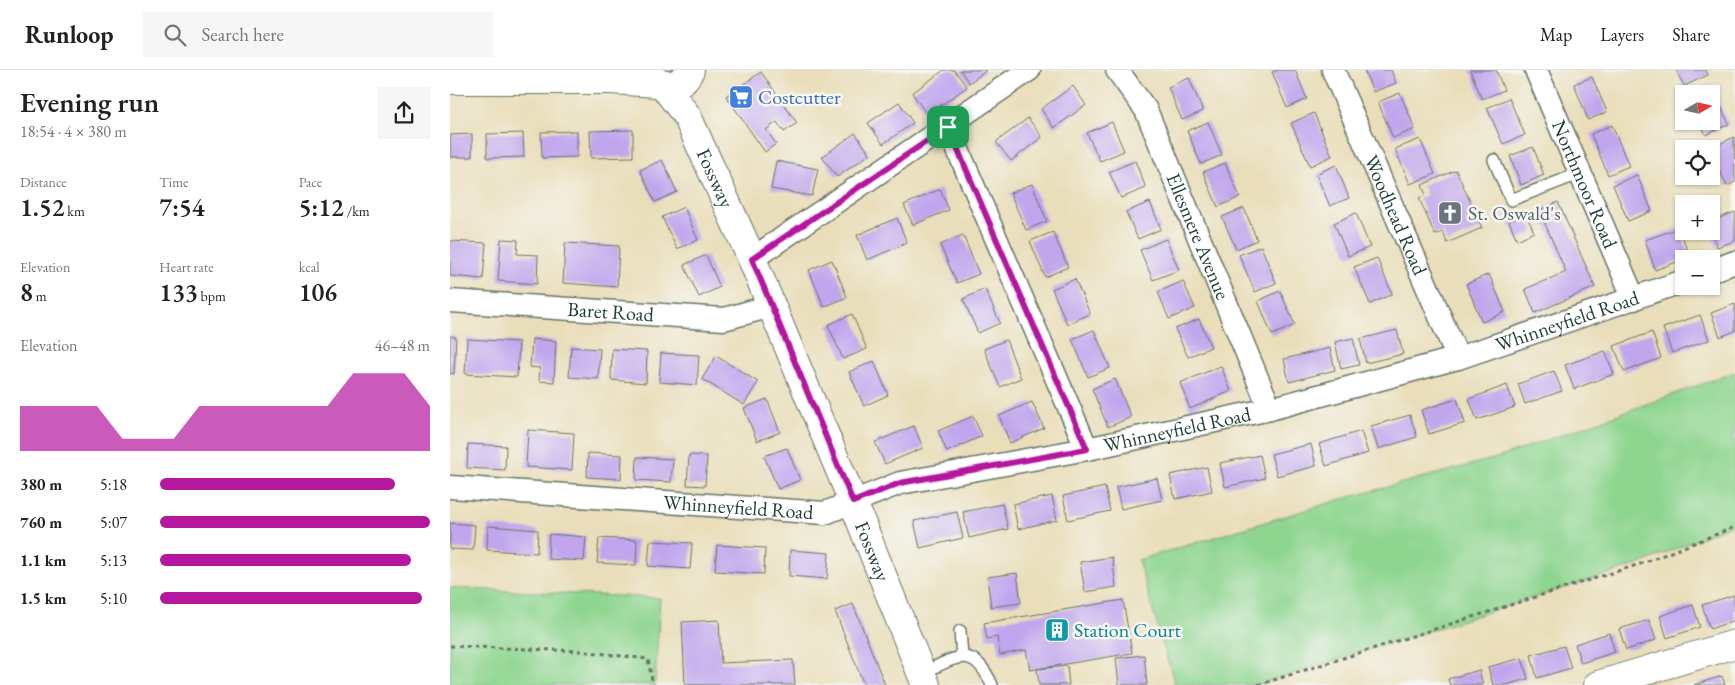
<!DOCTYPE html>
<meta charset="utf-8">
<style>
:root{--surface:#fff;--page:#f6f6f6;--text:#222;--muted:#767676;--line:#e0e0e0;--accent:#b5179e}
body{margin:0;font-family:"EB Garamond",serif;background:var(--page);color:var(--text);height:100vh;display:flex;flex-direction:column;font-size:19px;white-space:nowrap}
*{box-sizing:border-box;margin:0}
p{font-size:16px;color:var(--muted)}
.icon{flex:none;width:28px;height:28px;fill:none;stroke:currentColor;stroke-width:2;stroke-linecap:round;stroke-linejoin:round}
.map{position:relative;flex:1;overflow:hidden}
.details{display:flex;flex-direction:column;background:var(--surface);width:450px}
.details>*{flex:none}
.needle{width:32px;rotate:81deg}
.fabs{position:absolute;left:1225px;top:15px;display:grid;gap:10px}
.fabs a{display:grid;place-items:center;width:45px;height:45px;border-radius:0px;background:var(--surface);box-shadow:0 1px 4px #0004;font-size:25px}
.pin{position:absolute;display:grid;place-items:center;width:42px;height:42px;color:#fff;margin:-21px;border-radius:10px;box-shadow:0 2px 8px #0006}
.round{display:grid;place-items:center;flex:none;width:52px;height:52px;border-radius:0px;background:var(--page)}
.headline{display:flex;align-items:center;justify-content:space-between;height:85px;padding:0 20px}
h1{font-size:28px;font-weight:600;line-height:38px}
.figures{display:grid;grid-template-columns:repeat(3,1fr);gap:8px;height:85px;padding:5px 20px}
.figures div{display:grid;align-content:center}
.figures b{font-size:25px;font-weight:600}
.figures small{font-size:14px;font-weight:400}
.figures p{font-size:14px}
.chart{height:140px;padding:10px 20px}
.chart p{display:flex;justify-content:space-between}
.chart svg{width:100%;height:90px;margin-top:5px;fill:var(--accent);opacity:.7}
ul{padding:0 20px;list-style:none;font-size:16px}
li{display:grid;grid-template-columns:80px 60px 1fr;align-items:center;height:38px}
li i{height:12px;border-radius:6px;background:var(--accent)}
header{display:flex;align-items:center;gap:30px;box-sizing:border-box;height:70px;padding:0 25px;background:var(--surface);border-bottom:1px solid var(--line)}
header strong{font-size:24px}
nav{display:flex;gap:28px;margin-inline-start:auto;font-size:18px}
.search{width:350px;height:45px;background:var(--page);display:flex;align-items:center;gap:12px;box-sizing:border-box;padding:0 18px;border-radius:0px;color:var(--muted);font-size:19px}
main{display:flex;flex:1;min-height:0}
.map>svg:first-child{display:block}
.green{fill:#8ed58f;stroke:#568962}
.building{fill:#c1a6ed}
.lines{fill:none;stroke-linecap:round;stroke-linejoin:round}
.lane-casing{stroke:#667563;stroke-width:14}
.street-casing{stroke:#667563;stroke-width:25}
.secondary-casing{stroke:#667563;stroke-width:30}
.primary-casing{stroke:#667563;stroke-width:30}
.path{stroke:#667563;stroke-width:3;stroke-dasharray:4 4;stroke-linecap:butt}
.lane{stroke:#fff;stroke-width:11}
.street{stroke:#fff;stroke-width:22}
.secondary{stroke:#fff;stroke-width:28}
.primary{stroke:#fff;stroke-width:28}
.route-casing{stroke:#fff;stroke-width:10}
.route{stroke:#b5179e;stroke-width:6}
.labels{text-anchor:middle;stroke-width:5;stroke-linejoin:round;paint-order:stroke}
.shop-label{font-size:20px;fill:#366cbe;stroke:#f6f6f2;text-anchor:start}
.street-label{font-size:20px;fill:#1f3d34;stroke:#f6f6f2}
.worship-label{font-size:20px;fill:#5b616d;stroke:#f6f6f2;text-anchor:start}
.culture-label{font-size:20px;fill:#0d838f;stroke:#f6f6f2;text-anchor:start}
</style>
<header>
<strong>Runloop</strong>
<div class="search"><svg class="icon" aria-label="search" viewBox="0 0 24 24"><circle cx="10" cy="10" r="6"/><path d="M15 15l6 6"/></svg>Search here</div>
<nav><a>Map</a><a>Layers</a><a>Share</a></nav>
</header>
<main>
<section class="details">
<div class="headline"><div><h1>Evening run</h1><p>18:54 · 4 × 380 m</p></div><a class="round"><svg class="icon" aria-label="share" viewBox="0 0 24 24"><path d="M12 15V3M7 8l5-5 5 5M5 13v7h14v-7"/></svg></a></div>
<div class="figures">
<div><p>Distance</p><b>1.52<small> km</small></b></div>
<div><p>Time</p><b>7:54</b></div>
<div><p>Pace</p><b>5:12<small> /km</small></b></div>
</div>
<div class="figures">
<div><p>Elevation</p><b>8<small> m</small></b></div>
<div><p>Heart rate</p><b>133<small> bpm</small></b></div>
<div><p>kcal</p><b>106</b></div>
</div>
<div class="chart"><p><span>Elevation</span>46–48 m</p>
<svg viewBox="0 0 160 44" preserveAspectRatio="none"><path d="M0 44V22L10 22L20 22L30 22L40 38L50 38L60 38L70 22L80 22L90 22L100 22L110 22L120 22L130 6L140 6L150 6L160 22V44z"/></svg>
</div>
<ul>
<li><b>380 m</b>5:18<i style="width:87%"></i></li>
<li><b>760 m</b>5:07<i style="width:100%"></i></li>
<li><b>1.1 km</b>5:13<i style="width:93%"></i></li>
<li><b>1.5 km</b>5:10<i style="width:97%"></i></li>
</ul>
</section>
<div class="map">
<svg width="1285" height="615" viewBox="0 0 1285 615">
<rect width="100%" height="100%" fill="#f6f6f2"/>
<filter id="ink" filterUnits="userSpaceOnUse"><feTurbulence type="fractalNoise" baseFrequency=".02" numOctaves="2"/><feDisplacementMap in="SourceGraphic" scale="10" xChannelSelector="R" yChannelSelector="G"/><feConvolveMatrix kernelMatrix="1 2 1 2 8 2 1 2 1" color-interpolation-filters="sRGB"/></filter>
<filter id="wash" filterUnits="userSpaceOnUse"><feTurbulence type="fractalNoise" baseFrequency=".0096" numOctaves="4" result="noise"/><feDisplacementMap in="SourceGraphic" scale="20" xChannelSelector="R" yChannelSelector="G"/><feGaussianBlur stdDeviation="1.12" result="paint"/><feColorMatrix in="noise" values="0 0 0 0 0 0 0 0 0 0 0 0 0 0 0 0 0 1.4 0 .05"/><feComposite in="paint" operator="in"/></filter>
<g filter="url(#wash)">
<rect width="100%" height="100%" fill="#eadeba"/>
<g class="green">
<polygon points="1285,302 1285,453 1190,494 807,615 725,615 688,490 896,428 1050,387"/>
<polygon points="0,518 210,528 205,615 0,615"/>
</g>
<g id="blocks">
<g class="building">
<polygon points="494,0 504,0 517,17 477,45 462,23"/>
<polygon points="510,0 537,0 519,13"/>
<polygon points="828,0 845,0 857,29 837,38 822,2"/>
<polygon points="914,0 941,0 946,13 923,22"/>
<polygon points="1020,0 1046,0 1054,20 1032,29"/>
<polygon points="1226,0 1256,0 1258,5 1234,16"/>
<polygon points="311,2 347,53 334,62 327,52 316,60 326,74 315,82 276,26"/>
<polygon points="1142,7 1157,42 1138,50 1124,14"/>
<polygon points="739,8 753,41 732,50 718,17"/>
<polygon points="623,16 636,35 604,58 591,39"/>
<polygon points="1263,20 1279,54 1256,65 1250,51 1261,51 1261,24 1255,24"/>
<polygon points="950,23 965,59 943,68 928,32"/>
<polygon points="1059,28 1075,65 1053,74 1037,38"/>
<polygon points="449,32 463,53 433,74 418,53"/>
<polygon points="864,43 882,86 860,96 841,53"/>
<polygon points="578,48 592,67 561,91 546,72"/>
<polygon points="662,52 674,81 650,91 637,63"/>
<polygon points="758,52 772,85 751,94 737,61"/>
<polygon points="1162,55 1179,96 1158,105 1141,64"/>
<polygon points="183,60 183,87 141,88 140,61"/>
<polygon points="127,61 127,87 92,88 91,62"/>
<polygon points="73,63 74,87 37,88 37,64"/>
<polygon points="405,63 420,84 387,107 372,87"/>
<polygon points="22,64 22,87 0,87 0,65"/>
<polygon points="1284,67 1285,112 1277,116 1261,83 1261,78"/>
<polygon points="970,69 985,104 960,114 945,79"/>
<polygon points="1083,77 1094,105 1071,115 1060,86"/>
<polygon points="212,90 227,122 205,132 190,100"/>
<polygon points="326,91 368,99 362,126 321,119"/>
<polygon points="685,91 696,118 671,128 659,102"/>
<polygon points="775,93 790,127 768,137 753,102"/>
<polygon points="886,95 899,128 880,136 866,104"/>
<polygon points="1006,100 1032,158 997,173 993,162 985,165 969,128 976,125 972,115"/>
<polygon points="1187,105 1202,141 1178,151 1163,115"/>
<polygon points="582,114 597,151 576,160 560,123"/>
<polygon points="490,119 499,140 463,155 454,135"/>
<polygon points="700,132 711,159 688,169 676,142"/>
<polygon points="1108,132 1145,217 1085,243 1075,219 1116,202 1089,140"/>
<polygon points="234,137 248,170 227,179 212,147"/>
<polygon points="794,138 807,170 786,179 772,147"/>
<polygon points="1285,142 1285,171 1267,177 1261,161 1261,151"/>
<polygon points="906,143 920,177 898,186 884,153"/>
<polygon points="1076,144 1084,162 1067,170 1059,151"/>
<polygon points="447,148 457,173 417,190 407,165"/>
<polygon points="1229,158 1240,187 1205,200 1195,170"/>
<polygon points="603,162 618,197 595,207 580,171"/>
<polygon points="513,165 529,204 507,213 490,175"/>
<polygon points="51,169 68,170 67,184 88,185 87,214 48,211"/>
<polygon points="716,169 729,200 703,210 690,180"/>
<polygon points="0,171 36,173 33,209 0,206"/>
<polygon points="115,173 169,176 167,217 113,213"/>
<polygon points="811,176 826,213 805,222 789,185"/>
<polygon points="256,185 270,217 249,227 234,195"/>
<polygon points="927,188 942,224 920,234 904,197"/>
<polygon points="382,190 397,227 374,237 359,200"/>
<polygon points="1039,204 1055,242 1032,252 1016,214"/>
<polygon points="625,209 640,244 617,254 602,219"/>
<polygon points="733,211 745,238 719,249 708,222"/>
<polygon points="535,219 550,253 528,263 513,229"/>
<polygon points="830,221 845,255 822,265 808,231"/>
<polygon points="1285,234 1285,261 1270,267 1261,243"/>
<polygon points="402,244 417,279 393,289 378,255"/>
<polygon points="1250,245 1259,270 1222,283 1213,258"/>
<polygon points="749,249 761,277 738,287 725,259"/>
<polygon points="644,260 660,298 638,307 622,269"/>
<polygon points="947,260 953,284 916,293 910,269"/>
<polygon points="1202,262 1211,288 1174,302 1164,276"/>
<polygon points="0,266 6,267 4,304 0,303"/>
<polygon points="903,268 909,295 891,299 885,272"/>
<polygon points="17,269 69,272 67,307 15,304"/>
<polygon points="82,269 106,271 104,312 89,311 90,298 80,297"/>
<polygon points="556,270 571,308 550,317 534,279"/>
<polygon points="121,277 150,279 148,309 119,307"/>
<polygon points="880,278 885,300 839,312 834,289"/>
<polygon points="162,279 197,281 196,313 161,310"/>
<polygon points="1155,281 1164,304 1124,319 1115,295"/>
<polygon points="211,283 249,285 247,315 209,312"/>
<polygon points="266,286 308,312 294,335 252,309"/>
<polygon points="424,291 438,325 414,336 399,302"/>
<polygon points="771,296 781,321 740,339 730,313"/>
<polygon points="1104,301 1112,321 1075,334 1068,314"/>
<polygon points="665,309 681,347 658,357 642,319"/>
<polygon points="1057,315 1065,337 1027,350 1019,329"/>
<polygon points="317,329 330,362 307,371 294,338"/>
<polygon points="1007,329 1015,353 979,364 971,340"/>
<polygon points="582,332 594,358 560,373 549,346"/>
<polygon points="960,345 967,367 928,379 921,356"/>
<polygon points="523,346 532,366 497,382 488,361"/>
<polygon points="464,356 473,378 435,394 425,372"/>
<polygon points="78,360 124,363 122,400 76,397"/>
<polygon points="911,361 918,383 876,396 869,374"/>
<polygon points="18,374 56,376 55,400 17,398"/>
<polygon points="861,374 866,396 827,406 821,384"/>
<polygon points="337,378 350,410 328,419 314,386"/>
<polygon points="138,383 172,385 171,409 137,407"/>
<polygon points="239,385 257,386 255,416 237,415"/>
<polygon points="810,385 815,408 775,417 770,393"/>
<polygon points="187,387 223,389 221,412 186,410"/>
<polygon points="757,397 762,421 725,429 720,405"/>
<polygon points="707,408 712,430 671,439 666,417"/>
<polygon points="655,417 660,441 618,450 613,426"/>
<polygon points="602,426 607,450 568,459 563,434"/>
<polygon points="552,434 558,459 519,468 513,442"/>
<polygon points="507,442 513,468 470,478 464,451"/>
<polygon points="0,453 25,455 23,480 0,479"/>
<polygon points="38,456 88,460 87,483 37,480"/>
<polygon points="99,464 136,467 134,491 98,489"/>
<polygon points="149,468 187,470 186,495 147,493"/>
<polygon points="200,471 242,473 240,499 198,496"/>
<polygon points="267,475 315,478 314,504 265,501"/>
<polygon points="340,480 379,483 377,509 339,506"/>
<polygon points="662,487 666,517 635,522 630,492"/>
<polygon points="567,503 571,533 541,537 537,507"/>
<polygon points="1284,525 1285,550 1260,559 1252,535"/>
<polygon points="673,530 682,583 580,600 576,580 550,585 547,567 537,569 534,553"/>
<polygon points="403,534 435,615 414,615 385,541"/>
<polygon points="1243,535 1250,557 1217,568 1210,546"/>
<polygon points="269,550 271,593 343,590 345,615 235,615 232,552"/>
<polygon points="1199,550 1206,570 1176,580 1169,559"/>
<polygon points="1159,563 1165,582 1131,593 1125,574"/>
<polygon points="1114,576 1121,598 1087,608 1081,585"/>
<polygon points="694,585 697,615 669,615 666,588"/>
<polygon points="1072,588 1078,609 1055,615 1043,615 1038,597"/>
<polygon points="617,596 619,615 589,615 587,599"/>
<polygon points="1029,600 1033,615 1000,615 998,609"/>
<polygon points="1272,606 1275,615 1244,615"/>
</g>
</g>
</g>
<g filter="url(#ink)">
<use href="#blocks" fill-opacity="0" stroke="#667563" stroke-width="1"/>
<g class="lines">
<defs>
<g id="lane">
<polyline points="1044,90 1061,130 1131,103"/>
<polyline points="510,561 512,586"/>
<path d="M472,603C506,588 523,572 542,615"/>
</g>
<g id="street">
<path id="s1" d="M667,0L696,40L820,339"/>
<path id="s2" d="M883,0L1008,288"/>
<path id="s3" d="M1086,0L1184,229"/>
<polyline points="498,57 637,379"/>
<polyline points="302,189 579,0"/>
<polyline points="1261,201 1285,192"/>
<path id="s4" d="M0,231L274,249L321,236"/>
<path id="s5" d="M0,417L375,443L450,413L637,379L820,339L1008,288L1234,211"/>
</g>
<g id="secondary">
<polyline points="0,10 160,10 207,13"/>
<polyline points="1148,615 1285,574"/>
</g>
<g id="primary">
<path d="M197,0L207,13C221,18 234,14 240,0"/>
<path id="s6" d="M214,16L237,46L302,189L403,432L476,615"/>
</g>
</defs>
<use href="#lane" class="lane-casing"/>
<use href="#street" class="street-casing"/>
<use href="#secondary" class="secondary-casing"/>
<use href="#primary" class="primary-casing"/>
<g class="path">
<polyline points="0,576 130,581 198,589 203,615"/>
<polyline points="808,615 1190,494 1285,457"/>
</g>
<use href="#lane" class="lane"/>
<use href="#street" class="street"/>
<use href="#secondary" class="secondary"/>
<use href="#primary" class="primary"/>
</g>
</g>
<g class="lines" filter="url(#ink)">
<defs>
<polygon id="route" points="498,57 637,379 450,413 403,432 302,189"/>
</defs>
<use href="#route" class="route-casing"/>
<use href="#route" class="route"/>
</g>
<defs>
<symbol id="supermarket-square" viewBox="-11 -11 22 22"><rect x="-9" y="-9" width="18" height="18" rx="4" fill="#3f7fe0" stroke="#f6f6f2"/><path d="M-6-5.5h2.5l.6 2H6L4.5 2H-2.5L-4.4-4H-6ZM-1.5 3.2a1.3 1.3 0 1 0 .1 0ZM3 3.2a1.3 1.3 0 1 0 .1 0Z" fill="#fff"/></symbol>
<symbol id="church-square" viewBox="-11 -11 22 22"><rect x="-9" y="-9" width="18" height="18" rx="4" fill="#6b7280" stroke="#f6f6f2"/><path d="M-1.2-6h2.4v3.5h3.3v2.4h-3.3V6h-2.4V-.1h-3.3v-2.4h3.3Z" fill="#fff"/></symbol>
<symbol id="building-square" viewBox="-11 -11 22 22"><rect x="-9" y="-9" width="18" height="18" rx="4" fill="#0f9aa8" stroke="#f6f6f2"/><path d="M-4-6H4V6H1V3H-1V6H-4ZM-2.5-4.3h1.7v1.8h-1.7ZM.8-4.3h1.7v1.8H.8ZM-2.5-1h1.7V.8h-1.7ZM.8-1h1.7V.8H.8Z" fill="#fff"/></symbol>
</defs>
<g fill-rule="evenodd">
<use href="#supermarket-square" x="277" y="13" width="28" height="28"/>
<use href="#church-square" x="986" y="129" width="28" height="28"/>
<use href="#building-square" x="593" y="546" width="28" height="28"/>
</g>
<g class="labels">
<g class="shop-label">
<text x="308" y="34">Costcutter</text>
</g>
<g class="street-label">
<text dy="7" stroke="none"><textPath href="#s6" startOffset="106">Fossway</textPath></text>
<text dy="7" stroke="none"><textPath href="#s3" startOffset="124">Northmoor Road</textPath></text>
<text dy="7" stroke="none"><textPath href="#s2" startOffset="158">Woodhead Road</textPath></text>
<text dy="7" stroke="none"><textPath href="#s1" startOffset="186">Ellesmere Avenue</textPath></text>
<text dy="7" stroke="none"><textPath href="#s4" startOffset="161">Baret Road</textPath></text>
<text dy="7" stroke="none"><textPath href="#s5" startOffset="1144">Whinneyfield Road</textPath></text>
<text dy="7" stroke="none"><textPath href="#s5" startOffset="739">Whinneyfield Road</textPath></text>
<text dy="7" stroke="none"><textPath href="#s5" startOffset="289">Whinneyfield Road</textPath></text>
<text dy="7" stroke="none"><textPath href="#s6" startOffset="511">Fossway</textPath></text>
</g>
<g class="worship-label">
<text x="1018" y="150">St. Oswald's</text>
</g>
<g class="culture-label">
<text x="624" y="567">Station Court</text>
</g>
</g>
</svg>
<div class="fabs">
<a><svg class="needle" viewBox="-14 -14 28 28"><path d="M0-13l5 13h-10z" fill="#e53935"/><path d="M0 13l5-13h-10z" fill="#767676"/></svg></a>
<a><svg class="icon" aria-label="locate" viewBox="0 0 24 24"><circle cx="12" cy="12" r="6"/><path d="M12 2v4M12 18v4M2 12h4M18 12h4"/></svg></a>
<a>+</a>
<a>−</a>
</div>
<div class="pin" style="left:498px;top:57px;background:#1e9e55"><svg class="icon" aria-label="arrive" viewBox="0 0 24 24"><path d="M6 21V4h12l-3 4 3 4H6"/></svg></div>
</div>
</main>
